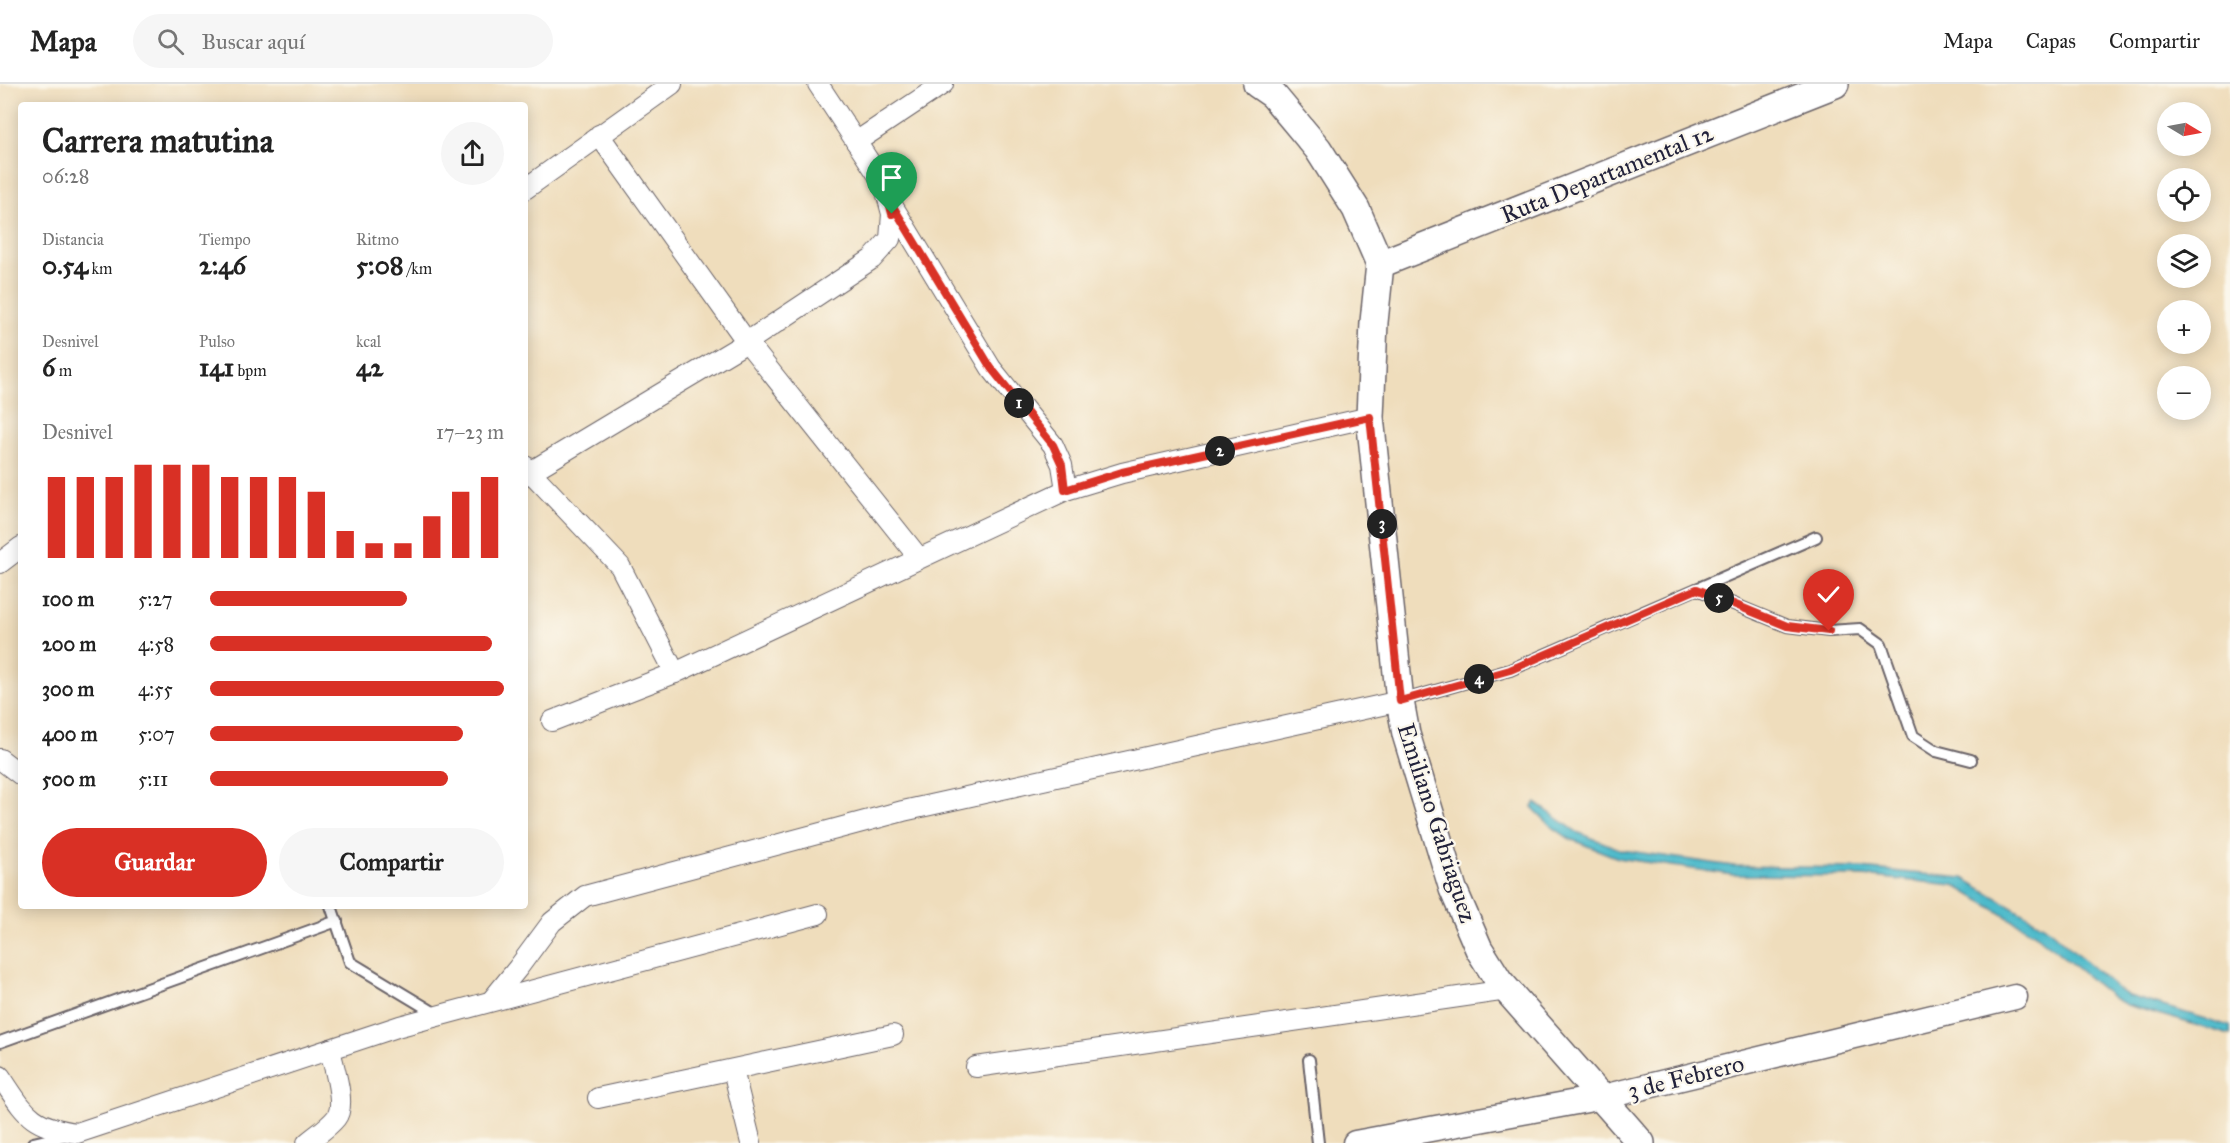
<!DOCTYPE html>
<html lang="es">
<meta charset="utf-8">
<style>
:root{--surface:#fff;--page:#f6f6f6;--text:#222;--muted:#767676;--line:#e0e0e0;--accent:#d93025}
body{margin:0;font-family:"IM FELL Great Primer",serif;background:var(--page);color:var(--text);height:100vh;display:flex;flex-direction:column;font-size:22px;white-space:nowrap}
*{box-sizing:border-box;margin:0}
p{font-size:20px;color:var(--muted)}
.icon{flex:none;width:33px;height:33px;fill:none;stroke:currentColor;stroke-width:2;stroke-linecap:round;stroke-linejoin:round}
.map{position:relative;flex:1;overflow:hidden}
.sheet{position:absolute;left:18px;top:18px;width:510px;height:807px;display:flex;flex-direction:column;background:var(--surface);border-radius:6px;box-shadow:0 3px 15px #0003}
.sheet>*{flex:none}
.needle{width:39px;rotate:100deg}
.tools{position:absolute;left:2157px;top:18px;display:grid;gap:12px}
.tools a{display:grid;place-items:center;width:54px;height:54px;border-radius:50%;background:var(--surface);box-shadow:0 3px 15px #0003;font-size:30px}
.pin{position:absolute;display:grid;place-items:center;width:51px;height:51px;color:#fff;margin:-62px -26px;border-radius:50% 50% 50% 0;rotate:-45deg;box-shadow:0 0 6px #0007}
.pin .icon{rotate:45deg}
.km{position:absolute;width:30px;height:30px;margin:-15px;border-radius:50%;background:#222;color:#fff;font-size:16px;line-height:30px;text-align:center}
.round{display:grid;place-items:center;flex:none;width:63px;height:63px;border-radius:32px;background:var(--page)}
.head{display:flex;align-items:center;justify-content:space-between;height:102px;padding:0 24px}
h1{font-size:33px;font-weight:700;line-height:45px}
.figures{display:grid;grid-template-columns:repeat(3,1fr);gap:9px;height:102px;padding:6px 24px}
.figures div{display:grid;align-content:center}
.figures b{font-size:26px;font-weight:700}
.figures small{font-size:16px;font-weight:400}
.figures p{font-size:16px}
.chart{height:168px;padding:12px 24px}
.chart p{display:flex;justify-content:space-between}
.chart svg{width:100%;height:108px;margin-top:6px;stroke:var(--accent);stroke-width:6}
.button{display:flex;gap:12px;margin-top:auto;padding:12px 24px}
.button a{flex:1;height:69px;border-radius:36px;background:var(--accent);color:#fff;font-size:24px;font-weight:700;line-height:69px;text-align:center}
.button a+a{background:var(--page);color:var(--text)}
ul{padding:0 24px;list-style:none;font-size:20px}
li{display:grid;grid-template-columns:96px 72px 1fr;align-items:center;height:45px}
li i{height:15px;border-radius:8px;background:var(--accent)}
header{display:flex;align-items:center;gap:36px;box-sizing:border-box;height:84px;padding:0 30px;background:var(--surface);border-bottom:2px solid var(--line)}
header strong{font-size:28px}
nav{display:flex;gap:33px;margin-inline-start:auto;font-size:21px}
.search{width:420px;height:54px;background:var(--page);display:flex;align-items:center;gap:15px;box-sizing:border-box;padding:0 21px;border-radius:33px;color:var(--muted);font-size:22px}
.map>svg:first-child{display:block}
.water{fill:#4ebaca;stroke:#386e82;stroke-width:1.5}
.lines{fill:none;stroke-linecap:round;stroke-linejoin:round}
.service-casing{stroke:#6a6368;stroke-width:14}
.minor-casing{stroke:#6a6368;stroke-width:22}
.tertiary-casing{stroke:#6a6368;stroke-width:27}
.secondary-casing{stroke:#6a6368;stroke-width:30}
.service{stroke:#fff;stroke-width:10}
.minor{stroke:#fff;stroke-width:20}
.tertiary{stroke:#fff;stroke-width:24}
.secondary{stroke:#fff;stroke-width:27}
.route-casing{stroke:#fff;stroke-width:12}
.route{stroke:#d93025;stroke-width:8}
.labels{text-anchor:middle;stroke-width:4.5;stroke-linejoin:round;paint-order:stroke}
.street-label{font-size:24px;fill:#22223b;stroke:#fbf7ec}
</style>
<header>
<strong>Mapa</strong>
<div class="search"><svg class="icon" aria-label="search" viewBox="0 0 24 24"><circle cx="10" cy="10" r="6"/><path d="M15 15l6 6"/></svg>Buscar aquí</div>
<nav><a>Mapa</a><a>Capas</a><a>Compartir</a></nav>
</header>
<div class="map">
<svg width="2230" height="1059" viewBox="0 0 2230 1059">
<rect width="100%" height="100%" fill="#fbf7ec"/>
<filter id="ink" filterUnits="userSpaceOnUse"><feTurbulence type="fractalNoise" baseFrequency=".0167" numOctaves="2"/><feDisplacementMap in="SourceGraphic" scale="12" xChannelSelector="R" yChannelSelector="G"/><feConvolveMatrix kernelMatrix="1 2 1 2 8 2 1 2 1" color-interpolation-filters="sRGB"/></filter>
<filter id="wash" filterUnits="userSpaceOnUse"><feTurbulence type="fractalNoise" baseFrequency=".008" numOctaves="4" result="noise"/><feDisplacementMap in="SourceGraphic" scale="24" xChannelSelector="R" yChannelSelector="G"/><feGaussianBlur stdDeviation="1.35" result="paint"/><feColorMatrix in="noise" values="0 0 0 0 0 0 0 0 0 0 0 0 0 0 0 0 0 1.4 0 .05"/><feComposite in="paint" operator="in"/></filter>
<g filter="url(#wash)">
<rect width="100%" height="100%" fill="#efddbc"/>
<polygon class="water" points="1536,719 1577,748 1622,766 1733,782 1861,784 1963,794 2045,842 2120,907 2129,912 2230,942 2230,951 2127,921 2113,914 2037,851 1954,801 1862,792 1733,791 1618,774 1570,755 1551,742 1532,723"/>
</g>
<g filter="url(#ink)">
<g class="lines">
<defs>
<g id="service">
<polyline points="1697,505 1787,542 1829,547 1860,545 1881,560 1913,652 1936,667 1971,676"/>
<polyline points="1400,617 1510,586 1816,453"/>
<polyline points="331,822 350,878 438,931"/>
<polyline points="0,958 337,837"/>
<polyline points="1309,976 1318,1059"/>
<polyline points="33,1059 68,1051"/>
</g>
<g id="minor">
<polyline points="599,51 747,258 919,474"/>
<polyline points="856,58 943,0"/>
<polyline points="525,105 672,0"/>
<polyline points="892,121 991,284 1053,361 1062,381 1066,406"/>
<polyline points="525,382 620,482 675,589"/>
<polyline points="525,391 747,258 872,175 890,155 892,130 884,100 818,0"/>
<polyline points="0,479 21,463"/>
<polyline points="552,637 675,589 1066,406 1122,389 1370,333"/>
<polyline points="0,675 21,691"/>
<polyline points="492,916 518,884 552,838 585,812 903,727 1400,617"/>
<polyline points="976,983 1507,906"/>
<polyline points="733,986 751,1059"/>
<path d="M0,992C26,1030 29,1042 77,1049L400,942L818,830"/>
<polyline points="598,1014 893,951"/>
<path d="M307,1059C316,1051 328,1044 336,1034C347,1020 333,982 330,965"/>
</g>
<polyline id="tertiary" points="1355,1059 1603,1013 2015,913"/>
<g id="secondary">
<polyline points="1257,0 1273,11 1318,65 1356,125 1380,180 1374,238 1370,333 1400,617 1406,650 1453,805 1479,865 1499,897 1641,1059"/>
<polyline points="1380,180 1835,0"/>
</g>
</defs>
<use href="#service" class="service-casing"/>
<use href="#minor" class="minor-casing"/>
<use href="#tertiary" class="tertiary-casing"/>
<use href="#secondary" class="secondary-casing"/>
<use href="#service" class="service"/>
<use href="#minor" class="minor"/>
<use href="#tertiary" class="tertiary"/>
<use href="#secondary" class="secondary"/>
</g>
</g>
<g class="lines" filter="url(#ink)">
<defs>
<polyline id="route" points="892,130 888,114 991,284 1053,361 1062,381 1065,406 1122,388 1370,333 1400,617 1510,586 1697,505 1787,542 1829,547"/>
</defs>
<use href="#route" class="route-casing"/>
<use href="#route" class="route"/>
</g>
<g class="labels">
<g class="street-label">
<text transform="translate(1607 90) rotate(-22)" y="8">Ruta Departamental 12</text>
<text transform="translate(1437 739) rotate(72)" y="8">Emiliano Gabriaguez</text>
<text transform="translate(1686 993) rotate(-14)" y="8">3 de Febrero</text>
</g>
</g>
</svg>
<div class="tools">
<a><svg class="needle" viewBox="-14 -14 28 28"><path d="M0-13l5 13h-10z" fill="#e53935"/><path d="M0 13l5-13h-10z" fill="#767676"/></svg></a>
<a><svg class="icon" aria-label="locate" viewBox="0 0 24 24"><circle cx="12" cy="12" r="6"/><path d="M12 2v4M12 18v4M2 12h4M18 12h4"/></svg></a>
<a><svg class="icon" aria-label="layers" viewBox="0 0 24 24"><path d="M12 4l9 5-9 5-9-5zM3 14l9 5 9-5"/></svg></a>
<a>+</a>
<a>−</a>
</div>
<div class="pin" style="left:892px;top:130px;background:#1e9e55"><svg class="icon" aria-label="arrive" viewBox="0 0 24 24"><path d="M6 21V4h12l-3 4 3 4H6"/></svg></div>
<div class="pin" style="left:1829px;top:547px;background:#d93025"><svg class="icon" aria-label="check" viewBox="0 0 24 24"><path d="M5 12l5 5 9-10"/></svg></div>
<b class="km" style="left:1019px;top:319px">1</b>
<b class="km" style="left:1220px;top:367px">2</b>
<b class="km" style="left:1382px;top:440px">3</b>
<b class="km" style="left:1479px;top:595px">4</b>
<b class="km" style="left:1719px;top:514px">5</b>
<section class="sheet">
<div class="head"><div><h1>Carrera matutina</h1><p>06:28</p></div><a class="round"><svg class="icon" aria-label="share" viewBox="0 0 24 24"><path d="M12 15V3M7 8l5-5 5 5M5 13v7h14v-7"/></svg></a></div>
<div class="figures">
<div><p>Distancia</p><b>0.54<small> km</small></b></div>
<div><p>Tiempo</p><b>2:46</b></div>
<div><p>Ritmo</p><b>5:08<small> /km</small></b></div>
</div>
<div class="figures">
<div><p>Desnivel</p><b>6<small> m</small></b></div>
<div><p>Pulso</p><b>141<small> bpm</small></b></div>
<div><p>kcal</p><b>42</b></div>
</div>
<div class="chart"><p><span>Desnivel</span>17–23 m</p>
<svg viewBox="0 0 160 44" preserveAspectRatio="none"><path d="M5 44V11M15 44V11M25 44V11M35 44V6M45 44V6M55 44V6M65 44V11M75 44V11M85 44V11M95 44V17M105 44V33M115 44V38M125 44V38M135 44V27M145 44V17M155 44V11"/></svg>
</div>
<ul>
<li><b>100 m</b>5:27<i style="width:67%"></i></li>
<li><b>200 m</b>4:58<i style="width:96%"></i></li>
<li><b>300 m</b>4:55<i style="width:100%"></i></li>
<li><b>400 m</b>5:07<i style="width:86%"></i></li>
<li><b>500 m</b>5:11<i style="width:81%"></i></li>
</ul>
<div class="button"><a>Guardar</a><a>Compartir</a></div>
</section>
</div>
